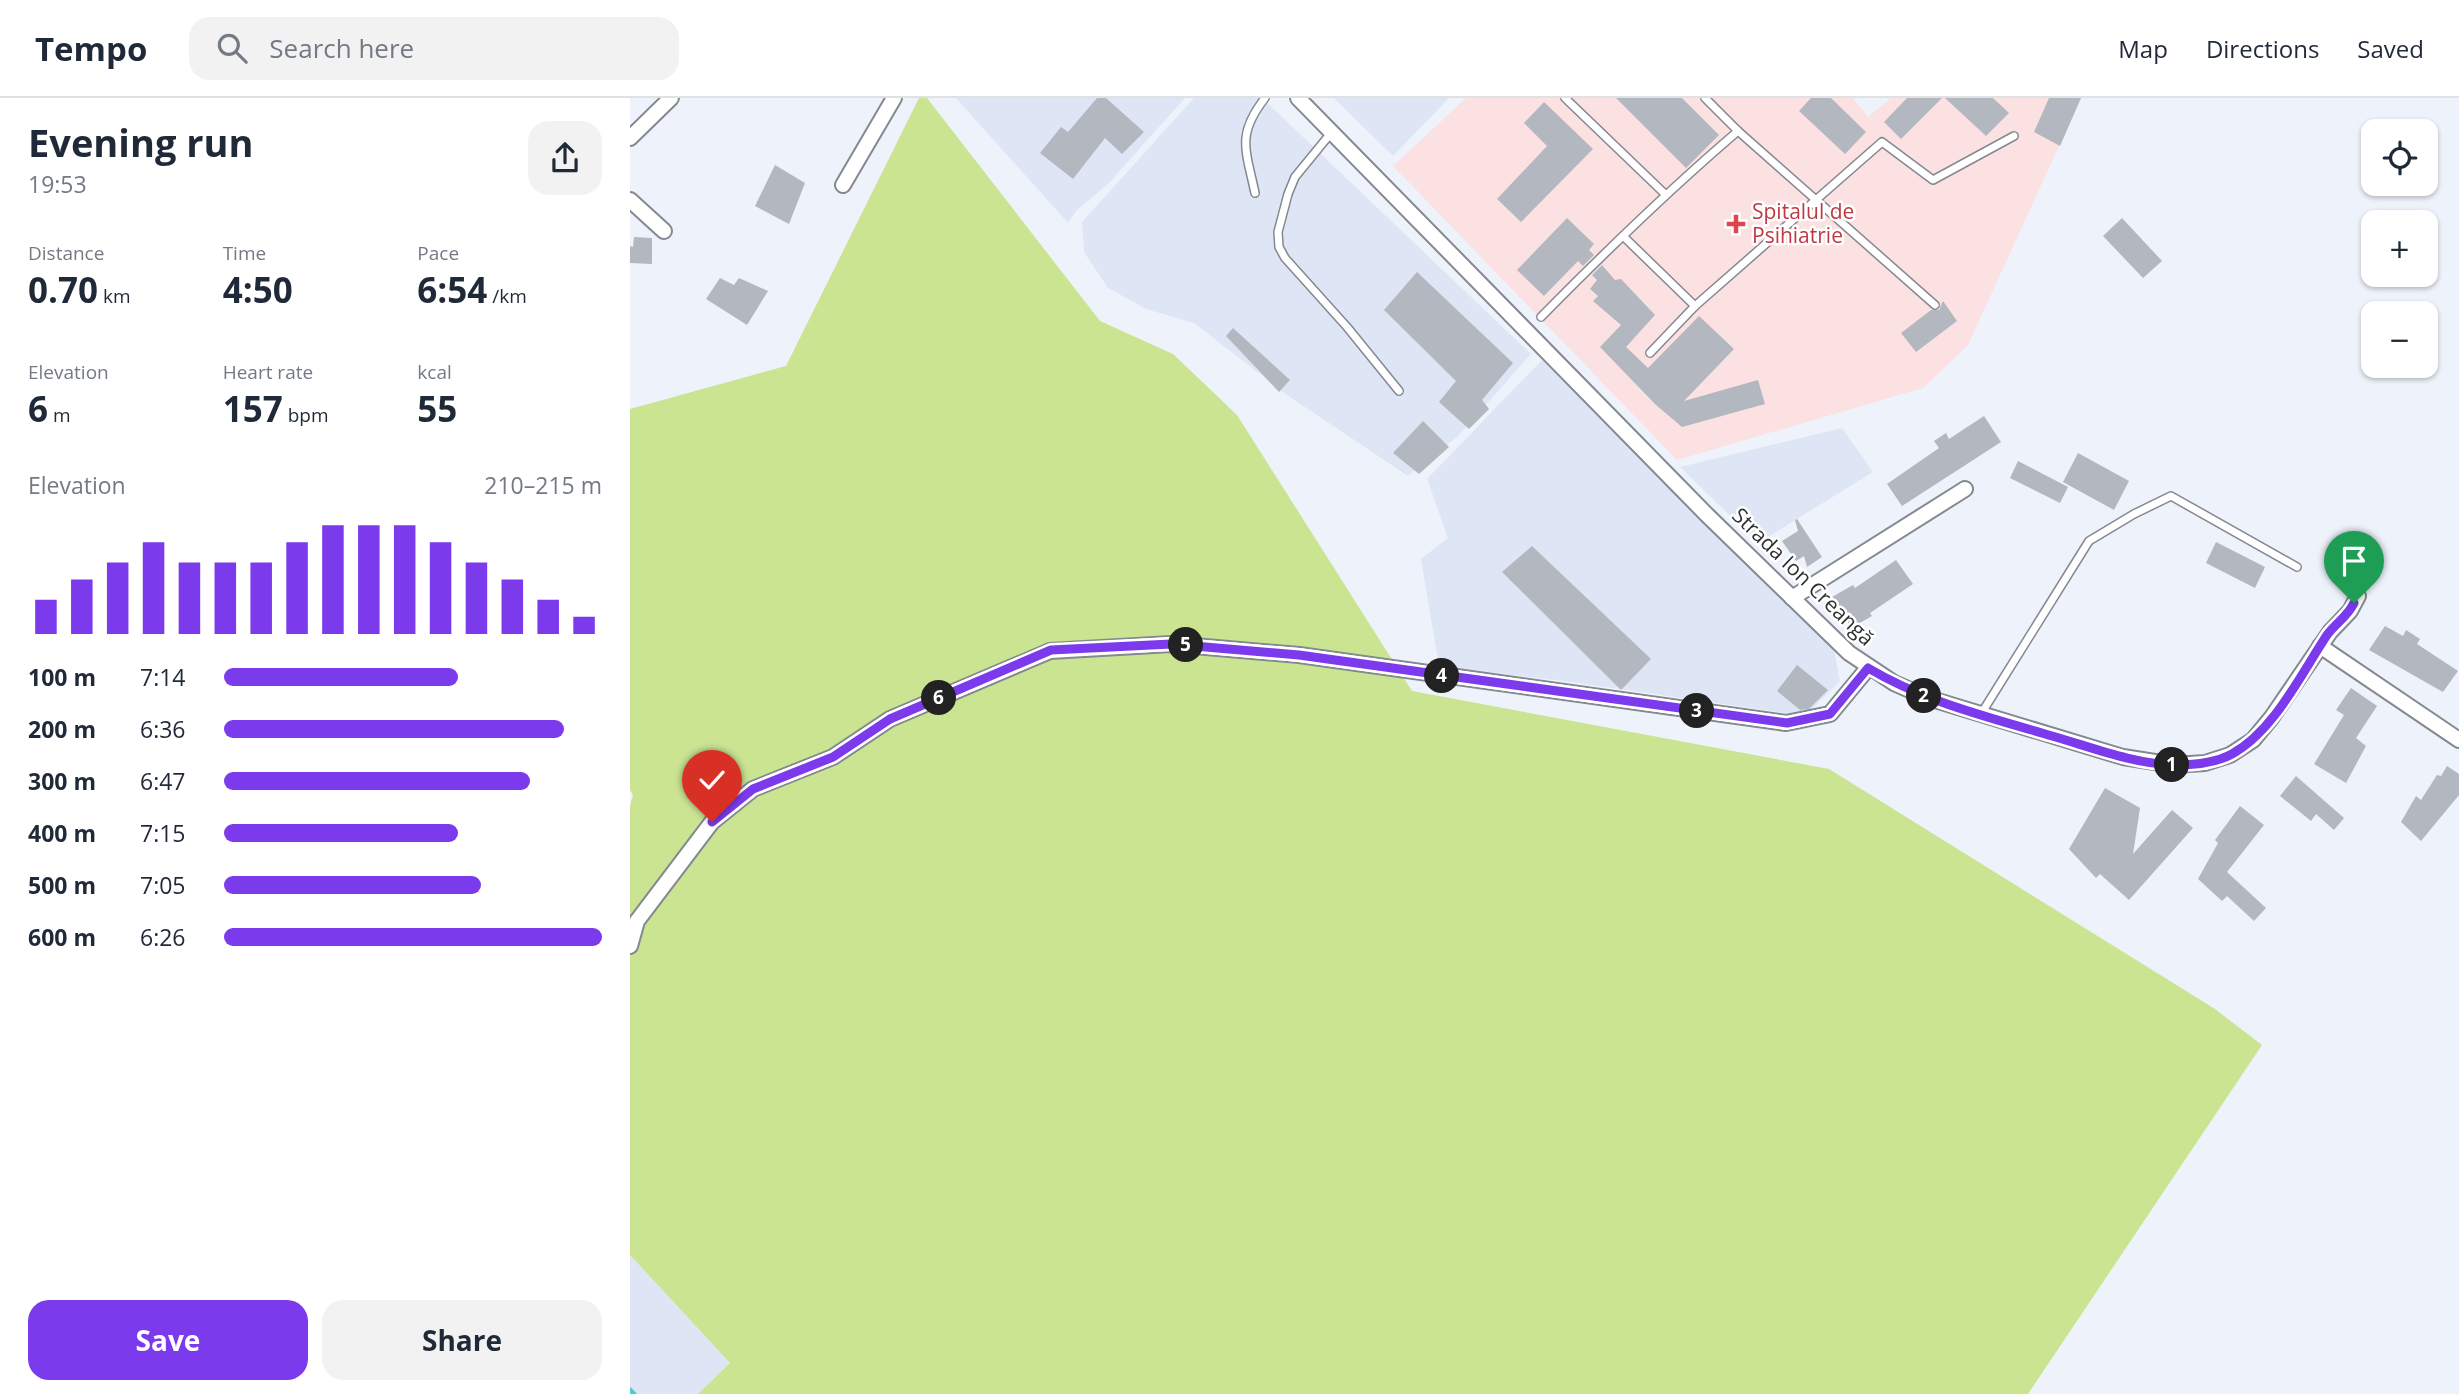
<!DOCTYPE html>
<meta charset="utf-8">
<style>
:root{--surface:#fff;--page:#f2f2f3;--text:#1f2937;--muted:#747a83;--line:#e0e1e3;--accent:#7c3aed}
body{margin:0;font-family:"Open Sans",sans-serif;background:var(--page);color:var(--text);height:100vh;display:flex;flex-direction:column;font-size:26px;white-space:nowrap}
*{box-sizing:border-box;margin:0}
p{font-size:23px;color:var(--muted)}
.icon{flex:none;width:38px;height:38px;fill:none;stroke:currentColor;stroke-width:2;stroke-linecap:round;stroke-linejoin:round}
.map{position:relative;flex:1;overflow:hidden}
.details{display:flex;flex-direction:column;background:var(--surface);width:630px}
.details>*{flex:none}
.tools{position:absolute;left:1731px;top:21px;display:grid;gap:14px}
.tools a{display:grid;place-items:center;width:77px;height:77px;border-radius:14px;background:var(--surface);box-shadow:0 2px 5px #0004;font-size:35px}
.pin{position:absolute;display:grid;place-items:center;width:60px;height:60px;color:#fff;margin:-72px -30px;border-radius:50% 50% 50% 0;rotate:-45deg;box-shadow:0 0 7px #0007}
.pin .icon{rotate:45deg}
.km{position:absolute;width:35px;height:35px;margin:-18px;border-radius:50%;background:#222;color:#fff;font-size:19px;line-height:35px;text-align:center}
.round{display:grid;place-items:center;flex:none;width:74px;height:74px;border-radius:21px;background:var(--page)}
.head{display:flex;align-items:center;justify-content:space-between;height:119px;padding:0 28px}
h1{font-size:38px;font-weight:700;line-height:52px}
.stats{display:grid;grid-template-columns:repeat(3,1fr);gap:10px;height:119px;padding:7px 28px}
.stats div{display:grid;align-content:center}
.stats b{font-size:35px;font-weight:700}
.stats small{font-size:19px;font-weight:400}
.stats p{font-size:19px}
.chart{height:196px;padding:14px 28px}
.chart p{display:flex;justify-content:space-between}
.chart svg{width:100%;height:126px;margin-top:7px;stroke:var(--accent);stroke-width:6}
.cta{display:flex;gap:14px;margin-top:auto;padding:14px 28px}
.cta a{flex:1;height:80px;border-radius:21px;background:var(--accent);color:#fff;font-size:28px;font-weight:700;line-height:80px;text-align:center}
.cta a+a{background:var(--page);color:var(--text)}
ul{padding:0 28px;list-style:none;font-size:23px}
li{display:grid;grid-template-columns:112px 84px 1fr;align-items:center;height:52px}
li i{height:18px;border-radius:9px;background:var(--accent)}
header{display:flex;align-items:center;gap:42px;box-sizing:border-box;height:98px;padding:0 35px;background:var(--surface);border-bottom:2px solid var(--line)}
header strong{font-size:33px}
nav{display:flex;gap:38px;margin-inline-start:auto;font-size:24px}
.search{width:490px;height:63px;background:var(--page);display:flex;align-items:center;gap:18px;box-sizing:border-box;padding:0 24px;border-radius:21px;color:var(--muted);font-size:26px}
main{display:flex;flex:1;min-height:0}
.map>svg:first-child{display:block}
.built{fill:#dee6f5}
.medical{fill:#fce1e2}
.green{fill:#cae492}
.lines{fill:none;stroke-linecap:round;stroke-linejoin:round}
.stream{stroke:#4bced2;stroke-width:5}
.building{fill:#b3b7bf}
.lane-casing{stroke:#848890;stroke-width:10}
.street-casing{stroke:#848890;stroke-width:18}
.lane{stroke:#fff;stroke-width:7}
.street{stroke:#fff;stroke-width:14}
.route-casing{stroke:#fff;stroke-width:14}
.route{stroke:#7c3aed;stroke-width:9}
.health-dot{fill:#e0444e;stroke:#fff;stroke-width:2.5}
.labels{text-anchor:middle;stroke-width:5;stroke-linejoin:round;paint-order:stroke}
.health-label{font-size:21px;fill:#be3a42;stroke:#fff;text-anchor:start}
.street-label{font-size:21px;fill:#2e3033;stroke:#fff}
</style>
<header>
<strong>Tempo</strong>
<div class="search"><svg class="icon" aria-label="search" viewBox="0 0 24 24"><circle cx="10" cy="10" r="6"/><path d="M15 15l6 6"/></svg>Search here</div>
<nav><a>Map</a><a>Directions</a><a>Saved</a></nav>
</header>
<main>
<section class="details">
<div class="head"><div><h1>Evening run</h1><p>19:53</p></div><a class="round"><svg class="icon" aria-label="share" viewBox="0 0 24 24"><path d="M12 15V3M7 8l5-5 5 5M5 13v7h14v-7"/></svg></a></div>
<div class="stats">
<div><p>Distance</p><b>0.70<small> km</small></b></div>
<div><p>Time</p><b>4:50</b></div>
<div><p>Pace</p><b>6:54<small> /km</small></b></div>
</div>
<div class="stats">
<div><p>Elevation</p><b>6<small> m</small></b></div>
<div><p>Heart rate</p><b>157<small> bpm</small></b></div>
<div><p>kcal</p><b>55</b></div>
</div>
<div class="chart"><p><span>Elevation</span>210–215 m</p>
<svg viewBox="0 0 160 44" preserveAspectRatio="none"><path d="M5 44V32M15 44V25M25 44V19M35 44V12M45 44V19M55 44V19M65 44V19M75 44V12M85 44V6M95 44V6M105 44V6M115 44V12M125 44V19M135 44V25M145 44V32M155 44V38"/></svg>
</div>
<ul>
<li><b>100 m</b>7:14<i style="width:62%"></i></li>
<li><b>200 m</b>6:36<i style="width:90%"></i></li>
<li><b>300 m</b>6:47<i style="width:81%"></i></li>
<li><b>400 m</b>7:15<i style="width:62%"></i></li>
<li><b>500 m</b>7:05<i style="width:68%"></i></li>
<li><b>600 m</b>6:26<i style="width:100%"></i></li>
</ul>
<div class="cta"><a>Save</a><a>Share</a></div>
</section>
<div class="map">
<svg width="1829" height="1296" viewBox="0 0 1829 1296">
<rect width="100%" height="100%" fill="#eef2fb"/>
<g class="built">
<polygon points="326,0 555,0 478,86 446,113 438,125"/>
<polygon points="564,0 632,0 901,256 828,338 778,378 657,297 564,225 516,211 478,190 454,154 452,124"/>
<polygon points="704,0 819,0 763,58"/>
<polygon points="912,262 1204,553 1210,583 1175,618 934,583 809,568 791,461 818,440 797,381"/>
<polygon points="1212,330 1243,374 1128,445 1050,369"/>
<polygon points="0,1157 100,1265 68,1296 0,1296"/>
</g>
<polygon class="medical" points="836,0 1223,0 1238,19 1261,0 1451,0 1338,247 1293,290 1047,362 763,68"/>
<polygon class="green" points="289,0 297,0 470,223 543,256 607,317 782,593 1199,671 1585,911 1632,947 1398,1296 68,1296 100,1265 0,1157 0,708 3,697 0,692 0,311 156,268"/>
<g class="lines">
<polyline class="stream" points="0,1292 4,1296"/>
</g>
<g class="building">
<polygon points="467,0 476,0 514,34 492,56 475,40 443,81 410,55 431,29 438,34"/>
<polygon points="986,0 1052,0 1089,37 1056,70"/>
<polygon points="1181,0 1201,0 1236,34 1215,56 1169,13"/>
<polygon points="1277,0 1312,0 1271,41 1254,24"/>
<polygon points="1315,0 1363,0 1379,15 1356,38"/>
<polygon points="1419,0 1451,0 1430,48 1404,34"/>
<polygon points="914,4 963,51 891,124 867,101 917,48 894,25"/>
<polygon points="145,67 175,85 159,126 125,108"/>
<polygon points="937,120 964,146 959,152 964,157 953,168 948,163 914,198 887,172"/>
<polygon points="1492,120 1532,163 1513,180 1473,138"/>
<polygon points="4,139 22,140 22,166 0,165 0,148 3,149"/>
<polygon points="972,167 985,182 991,181 1025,217 996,249 1018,270 1069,218 1104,251 1054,303 1128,282 1135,306 1052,329 1026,307 970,249 991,227 963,203 968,198 960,191 967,182 962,177"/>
<polygon points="787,174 883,265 852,302 859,311 839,331 809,304 826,283 754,212"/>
<polygon points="90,180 104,187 109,180 138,193 117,227 76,201"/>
<polygon points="1313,203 1327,223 1286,254 1271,235 1301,212 1309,212"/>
<polygon points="603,230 660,282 649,294 596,238"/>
<polygon points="1354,318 1371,344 1272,408 1257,386 1309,350 1304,343 1316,335 1319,341"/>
<polygon points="793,323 819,349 789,376 763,355"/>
<polygon points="1448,355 1499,383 1484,412 1433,384"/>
<polygon points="1388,363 1438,389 1430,405 1380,380"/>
<polygon points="1167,421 1192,459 1177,469 1174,458 1166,463 1152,443 1168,433 1165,422"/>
<polygon points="1586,444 1635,469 1625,490 1576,465"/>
<polygon points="902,448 1021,561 991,592 872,474"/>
<polygon points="1266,462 1283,486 1240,515 1242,518 1221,530 1202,499 1223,487 1225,490"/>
<polygon points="1755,528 1773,538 1776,532 1790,541 1787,546 1828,573 1813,594 1739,552"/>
<polygon points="1167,567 1198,592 1179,611 1170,612 1147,593"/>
<polygon points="1721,590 1747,608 1726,640 1736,648 1716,685 1684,666 1714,617 1706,612"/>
<polygon points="1817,668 1829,676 1829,697 1791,743 1771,724 1786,698 1791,702 1807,677 1811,678"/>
<polygon points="1666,678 1714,720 1704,732 1686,716 1681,723 1650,698"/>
<polygon points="1475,690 1510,710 1503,756 1542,712 1563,730 1499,802 1470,776 1466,780 1439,751"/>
<polygon points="1610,708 1634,727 1597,774 1636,810 1624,823 1597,798 1592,803 1568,781 1588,745 1585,742"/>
</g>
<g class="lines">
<defs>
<g id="lane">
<polyline points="935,0 1035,96"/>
<polyline points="1075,0 1108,33 1305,207"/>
<polyline points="701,35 665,79 658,96 648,134 649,149 655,160 717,229 769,293"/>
<path d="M625,95C616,52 606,37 635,0"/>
<polyline points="994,139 1065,208"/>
<path d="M911,219C974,155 1039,92 1108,33"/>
<polyline points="1020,255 1065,208 1252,44 1303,82 1384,38"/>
<polyline points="1351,616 1459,443 1504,416 1541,398 1667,469"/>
</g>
<g id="street">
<polyline points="668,0 1077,417 1219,555 1264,585 1298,600 1493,659 1544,667 1575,665 1600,657 1623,642 1642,619 1700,534 1720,513 1728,498"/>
<polyline points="0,40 41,0"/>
<polyline points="213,87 264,0"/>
<polyline points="0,102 34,133"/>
<polyline points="1162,500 1335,391"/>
<polyline points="1690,548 1829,642"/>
<polyline points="0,848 7,823 82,724 123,691 203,659 260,621 420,553 541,546 669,557 1156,625 1200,616 1238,570"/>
</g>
</defs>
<use href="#lane" class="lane-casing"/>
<use href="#street" class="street-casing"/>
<use href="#lane" class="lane"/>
<use href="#street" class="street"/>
</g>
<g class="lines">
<defs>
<path id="route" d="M82,724L123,691L203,659L260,621L421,552L541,546L669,557L1157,625L1200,616L1238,570C1295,604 1359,619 1422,638C1461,649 1503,666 1545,667C1563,667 1586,665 1602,656C1644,633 1671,576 1697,537C1706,525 1718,518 1724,505"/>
</defs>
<use href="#route" class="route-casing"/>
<use href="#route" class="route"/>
</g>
<path class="health-dot" d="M1102.5 115.5h7v7h7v7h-7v7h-7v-7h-7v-7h7z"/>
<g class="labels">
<g class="health-label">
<text x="1122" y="121">Spitalul de<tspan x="1122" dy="24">Psihiatrie</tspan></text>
</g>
<g class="street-label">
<text transform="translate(1173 479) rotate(44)" y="7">Strada Ion Creangă</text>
</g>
</g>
</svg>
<div class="tools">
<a><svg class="icon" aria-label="locate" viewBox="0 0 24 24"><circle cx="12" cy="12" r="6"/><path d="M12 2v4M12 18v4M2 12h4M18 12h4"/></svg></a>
<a>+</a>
<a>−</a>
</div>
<div class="pin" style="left:1724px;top:505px;background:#1e9e55"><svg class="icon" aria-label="arrive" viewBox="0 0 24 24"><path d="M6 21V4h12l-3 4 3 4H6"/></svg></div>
<div class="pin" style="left:82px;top:724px;background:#d93025"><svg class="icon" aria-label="check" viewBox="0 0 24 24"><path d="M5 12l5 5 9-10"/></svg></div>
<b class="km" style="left:1542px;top:667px">1</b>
<b class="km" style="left:1294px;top:598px">2</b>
<b class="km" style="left:1067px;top:613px">3</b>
<b class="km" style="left:812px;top:578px">4</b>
<b class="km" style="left:556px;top:547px">5</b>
<b class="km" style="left:309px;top:600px">6</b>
</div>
</main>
